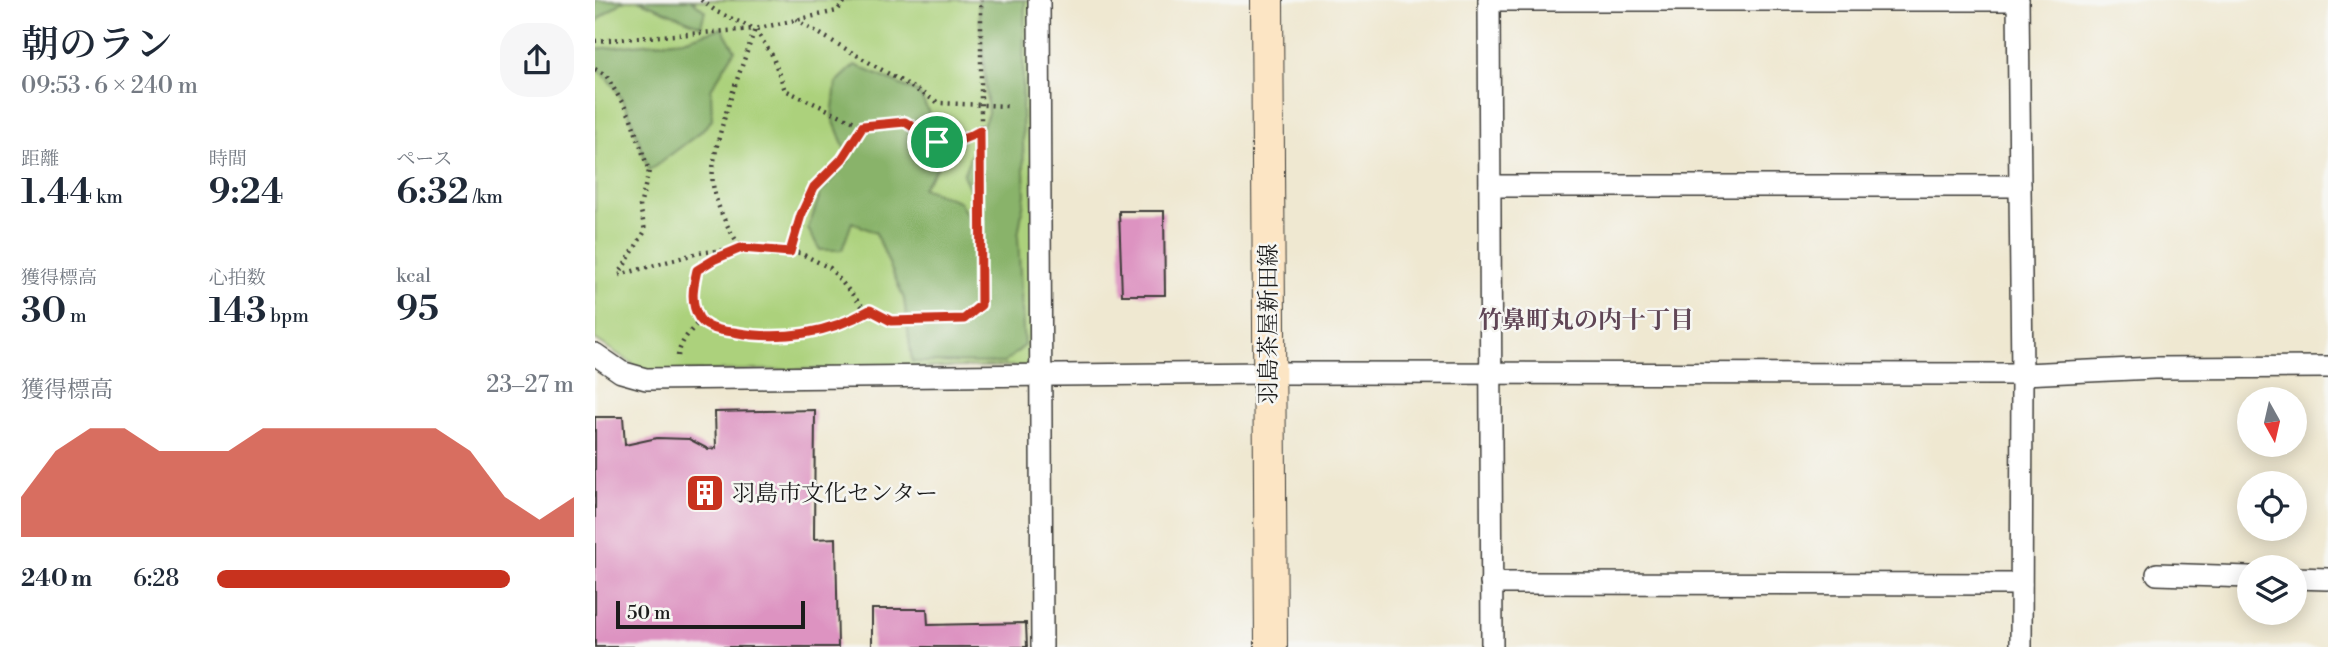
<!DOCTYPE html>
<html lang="ja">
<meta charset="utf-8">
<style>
:root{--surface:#fff;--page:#f6f6f7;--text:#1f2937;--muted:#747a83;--accent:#c8321e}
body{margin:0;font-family:"Libre Bodoni","Noto Serif JP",serif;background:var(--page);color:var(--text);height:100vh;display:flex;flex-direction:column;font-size:26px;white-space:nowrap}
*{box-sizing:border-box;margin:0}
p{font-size:23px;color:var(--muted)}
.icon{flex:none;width:38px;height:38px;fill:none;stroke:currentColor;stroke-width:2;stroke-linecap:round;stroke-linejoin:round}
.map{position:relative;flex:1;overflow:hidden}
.panel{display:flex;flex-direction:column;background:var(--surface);width:595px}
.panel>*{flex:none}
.needle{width:46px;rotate:172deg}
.controls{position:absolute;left:1642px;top:387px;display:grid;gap:14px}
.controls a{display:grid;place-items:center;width:70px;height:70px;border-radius:50%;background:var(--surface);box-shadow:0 4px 18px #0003;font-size:35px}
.scale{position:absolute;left:21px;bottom:18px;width:189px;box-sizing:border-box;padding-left:7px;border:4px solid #1c1c1c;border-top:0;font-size:19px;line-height:24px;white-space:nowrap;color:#1c1c1c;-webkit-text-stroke:5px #f6f6f2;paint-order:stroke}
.pin{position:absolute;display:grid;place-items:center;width:60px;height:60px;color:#fff;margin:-30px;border:4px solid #fff;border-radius:50%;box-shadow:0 2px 7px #0007}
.round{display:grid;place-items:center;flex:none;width:74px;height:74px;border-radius:28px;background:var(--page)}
.summary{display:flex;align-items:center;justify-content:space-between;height:119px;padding:0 21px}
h1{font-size:38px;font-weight:600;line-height:52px}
.stats{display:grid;grid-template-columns:repeat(3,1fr);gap:10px;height:119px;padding:7px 21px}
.stats div{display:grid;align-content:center}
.stats b{font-size:35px;font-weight:600}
.stats small{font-size:19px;font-weight:400}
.stats p{font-size:19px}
.chart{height:196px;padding:14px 21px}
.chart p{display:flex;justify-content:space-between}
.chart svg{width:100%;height:126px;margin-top:7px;fill:var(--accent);opacity:.7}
ul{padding:0 21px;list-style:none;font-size:23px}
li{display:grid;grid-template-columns:112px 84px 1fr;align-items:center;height:52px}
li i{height:18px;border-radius:9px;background:var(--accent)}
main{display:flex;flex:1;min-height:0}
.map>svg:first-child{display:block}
.green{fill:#acd17b;stroke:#64764c;stroke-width:2}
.forest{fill:#89b36b;stroke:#526844;stroke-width:2}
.building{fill:#dd93c1}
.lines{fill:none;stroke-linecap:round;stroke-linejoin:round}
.street-casing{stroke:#3c3b37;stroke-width:24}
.secondary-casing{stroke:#3c3b37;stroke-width:34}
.path{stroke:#3c3b37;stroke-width:4.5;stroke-dasharray:2 5;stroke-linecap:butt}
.street{stroke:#fff;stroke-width:21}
.secondary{stroke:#fce5c4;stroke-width:32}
.route-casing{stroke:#fff;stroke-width:14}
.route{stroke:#c8321e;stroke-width:9}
.labels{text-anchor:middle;stroke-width:5;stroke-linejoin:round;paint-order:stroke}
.street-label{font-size:23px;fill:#1c1c1c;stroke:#f6f6f2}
.poi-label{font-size:23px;fill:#1c1c1c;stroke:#f6f6f2;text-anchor:start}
.neighbourhood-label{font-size:24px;font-weight:bold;fill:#604656;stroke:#f6f6f2}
</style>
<main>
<section class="panel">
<div class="summary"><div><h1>朝のラン</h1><p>09:53 · 6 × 240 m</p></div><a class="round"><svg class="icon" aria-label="share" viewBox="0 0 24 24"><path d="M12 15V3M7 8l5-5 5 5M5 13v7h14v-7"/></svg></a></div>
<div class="stats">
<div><p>距離</p><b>1.44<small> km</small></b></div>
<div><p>時間</p><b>9:24</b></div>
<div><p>ペース</p><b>6:32<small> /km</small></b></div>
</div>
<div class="stats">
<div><p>獲得標高</p><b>30<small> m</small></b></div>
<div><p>心拍数</p><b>143<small> bpm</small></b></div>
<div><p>kcal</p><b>95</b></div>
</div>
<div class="chart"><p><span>獲得標高</span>23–27 m</p>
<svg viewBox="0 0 160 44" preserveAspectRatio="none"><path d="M0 44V30L10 14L20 6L30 6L40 14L50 14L60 14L70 6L80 6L90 6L100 6L110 6L120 6L130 14L140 30L150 38L160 30V44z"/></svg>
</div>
<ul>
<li><b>240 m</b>6:28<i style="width:82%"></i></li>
</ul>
</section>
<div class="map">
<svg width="1733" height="647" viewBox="0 0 1733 647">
<rect width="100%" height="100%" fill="#f6f6f2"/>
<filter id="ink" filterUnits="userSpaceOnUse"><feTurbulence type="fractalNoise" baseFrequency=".0143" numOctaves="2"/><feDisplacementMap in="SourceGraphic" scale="14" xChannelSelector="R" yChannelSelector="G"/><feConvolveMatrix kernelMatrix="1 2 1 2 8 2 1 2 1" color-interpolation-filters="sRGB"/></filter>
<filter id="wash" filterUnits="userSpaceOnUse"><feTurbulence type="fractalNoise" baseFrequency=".00686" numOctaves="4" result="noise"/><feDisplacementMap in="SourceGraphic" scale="28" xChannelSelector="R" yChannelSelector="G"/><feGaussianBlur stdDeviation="1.57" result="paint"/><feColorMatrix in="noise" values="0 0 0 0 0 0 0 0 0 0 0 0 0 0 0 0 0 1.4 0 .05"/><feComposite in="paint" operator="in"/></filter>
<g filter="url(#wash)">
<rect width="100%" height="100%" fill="#efe8d1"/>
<polygon class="green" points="0,0 438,0 438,366 50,372 0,339"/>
<g class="forest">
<polygon points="0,0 30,0 6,17 0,25"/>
<polygon points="43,0 97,0 110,11 106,26"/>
<polygon points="383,0 430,0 427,114 430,195 423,236 429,346 409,363 317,362 309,299 281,233 257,222 247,250 225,250 213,229 226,192 254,159 237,117 241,83 260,65 324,93 354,152 327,188 364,201 379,228 389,217 368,175 393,113"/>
<path d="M127,28L140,50L116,89L117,120L103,134L54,171C43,140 30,86 0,69V49L88,40Z"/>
</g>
<g id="blocks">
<g class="building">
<polygon points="524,211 569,211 570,295 527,295"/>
<polygon points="220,410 219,539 241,538 243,647 0,647 0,417 28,417 30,445 62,438 94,439 113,449 121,448 120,412"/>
<polygon points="277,609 332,609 333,625 431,623 432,647 277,647"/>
</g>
</g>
</g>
<g filter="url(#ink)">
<use href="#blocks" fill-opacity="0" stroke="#3c3b37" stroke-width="2"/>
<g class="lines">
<defs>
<g id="street">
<polyline points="444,0 447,647"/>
<polyline points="894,0 897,647"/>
<polyline points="894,0 1423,0"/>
<polyline points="1423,0 1427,374 1426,647"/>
<polyline points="895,186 1425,186"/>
<polyline points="0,354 26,372 51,379 674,373 1427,374 1559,368 1733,367"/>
<polyline points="1562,574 1654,577"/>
<polyline points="1699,578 1733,579"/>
<polyline points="896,583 1426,584"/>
</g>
<polyline id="secondary" points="672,0 676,647"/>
</defs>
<use href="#street" class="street-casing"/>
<use href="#secondary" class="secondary-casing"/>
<g class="path">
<polyline points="106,0 122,12 160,29 177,55 190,90 268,126 247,159 219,187 206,215 195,252"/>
<polyline points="201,20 344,103 412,106"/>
<polyline points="0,41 159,29"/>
<polyline points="0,69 11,75 35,116 54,171 45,206 50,231 24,274"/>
<polyline points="268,126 310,122 342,142 368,141 385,131"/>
<polyline points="24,275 103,253 146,248 205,253 235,268 266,305 296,321 369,319 386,305 386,0"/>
<path d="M105,321C155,348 227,339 275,310"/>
<path d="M83,356C85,342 95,331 105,321C97,302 98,290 102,270L120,259L146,248C133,228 122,209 118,185C113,151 148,65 160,29L242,11L251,0"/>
</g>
<use href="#street" class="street"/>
<use href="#secondary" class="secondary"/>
</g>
</g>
<g class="lines" filter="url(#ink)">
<defs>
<path id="route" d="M310,122C341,141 350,151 385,131L386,305L369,319L296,321L275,310C233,334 185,341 138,332C127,331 110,328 104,318C95,303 98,287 102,270L120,259L146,248L195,252L206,215L219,187L247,159L268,126Z"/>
</defs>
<use href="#route" class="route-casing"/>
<use href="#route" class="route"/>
</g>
<defs>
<symbol id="building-square" viewBox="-11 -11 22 22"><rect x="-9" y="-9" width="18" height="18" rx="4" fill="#c8321e" stroke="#f6f6f2"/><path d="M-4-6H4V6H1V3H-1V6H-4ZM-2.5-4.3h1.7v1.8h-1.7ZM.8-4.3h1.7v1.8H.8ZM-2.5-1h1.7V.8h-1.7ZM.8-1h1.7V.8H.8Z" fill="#fff"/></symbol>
</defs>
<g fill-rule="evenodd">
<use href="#building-square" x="88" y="471" width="44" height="44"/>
</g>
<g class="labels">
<g class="street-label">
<text transform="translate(673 324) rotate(-90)" y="8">羽島茶屋新田線</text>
</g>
<g class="poi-label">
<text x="137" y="501">羽島市文化センター</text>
</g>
<g class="neighbourhood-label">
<text x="991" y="328">竹鼻町丸の内十丁目</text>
</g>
</g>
</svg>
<div class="controls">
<a><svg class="needle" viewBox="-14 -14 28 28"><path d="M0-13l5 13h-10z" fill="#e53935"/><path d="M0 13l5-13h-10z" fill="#747a83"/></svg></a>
<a><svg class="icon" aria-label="locate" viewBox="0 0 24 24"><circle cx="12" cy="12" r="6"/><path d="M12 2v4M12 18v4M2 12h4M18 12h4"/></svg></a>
<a><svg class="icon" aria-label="layers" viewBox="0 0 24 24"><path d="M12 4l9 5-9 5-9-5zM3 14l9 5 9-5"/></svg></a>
</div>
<div class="scale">50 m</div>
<div class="pin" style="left:342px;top:142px;background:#1e9e55"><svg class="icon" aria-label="arrive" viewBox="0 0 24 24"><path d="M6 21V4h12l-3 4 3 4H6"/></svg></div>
</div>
</main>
